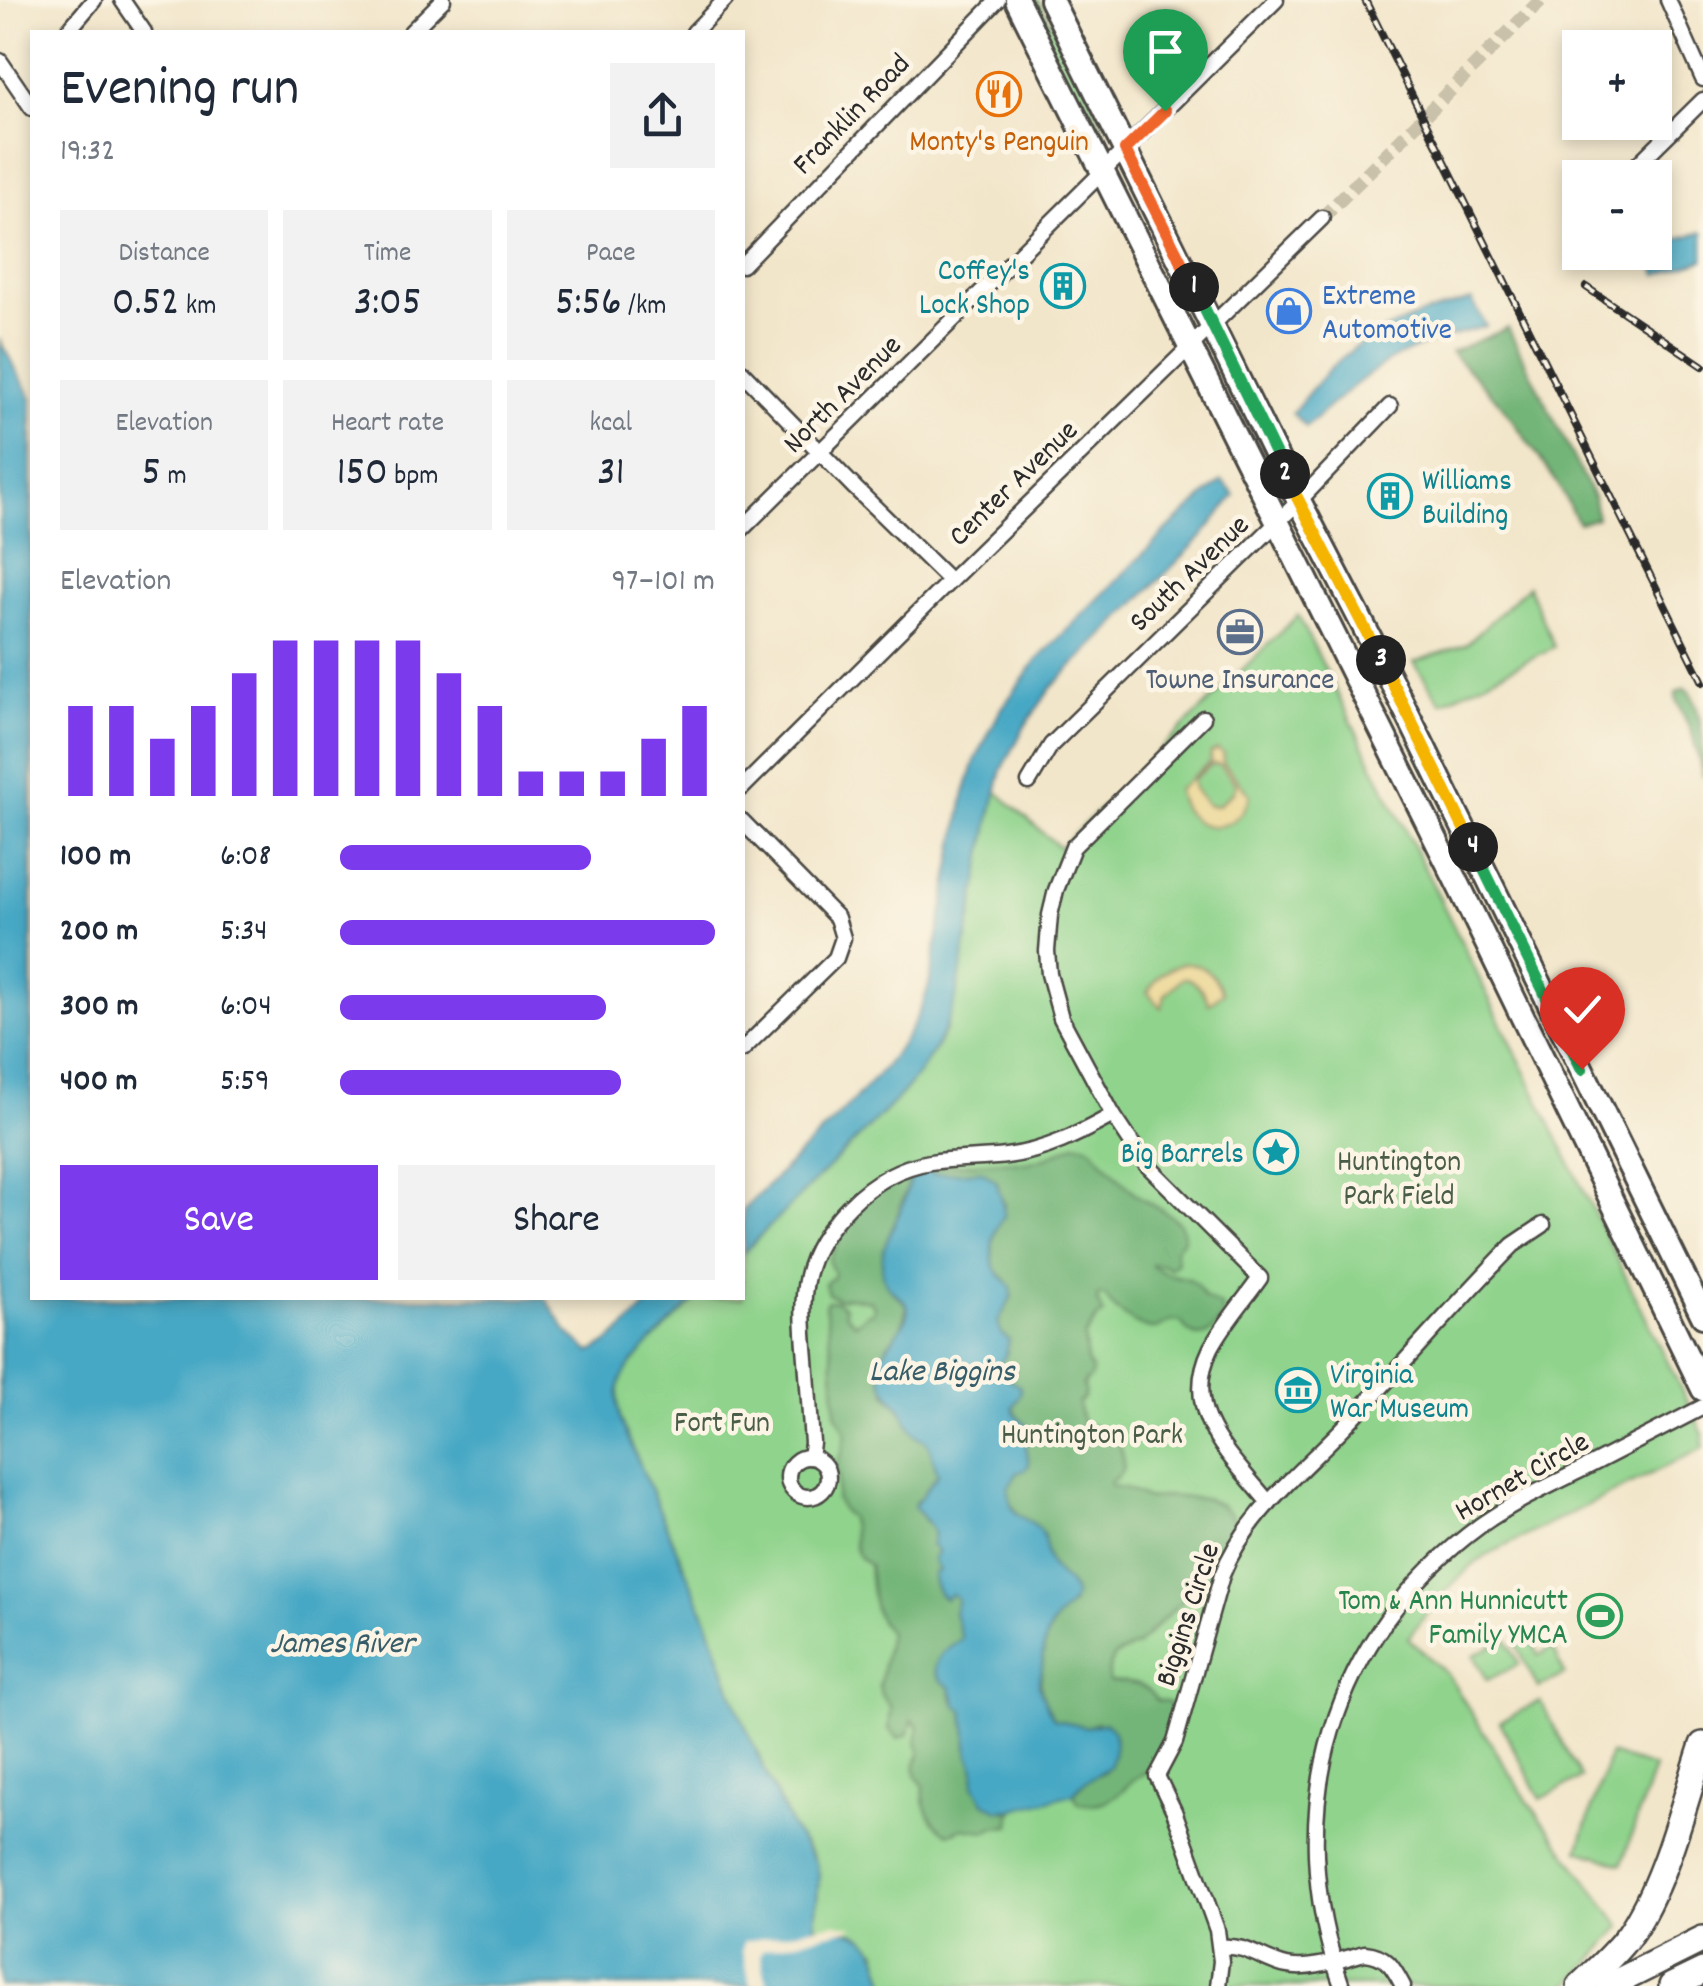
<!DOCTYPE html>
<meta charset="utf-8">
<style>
:root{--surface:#fff;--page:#f2f2f3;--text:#1f2937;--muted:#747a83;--accent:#7c3aed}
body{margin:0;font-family:Dekko,sans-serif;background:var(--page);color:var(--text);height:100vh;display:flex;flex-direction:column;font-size:38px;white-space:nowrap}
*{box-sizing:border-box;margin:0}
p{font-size:32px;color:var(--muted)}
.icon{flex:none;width:55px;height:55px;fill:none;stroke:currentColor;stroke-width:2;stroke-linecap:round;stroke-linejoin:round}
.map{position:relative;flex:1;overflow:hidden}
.side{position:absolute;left:30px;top:30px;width:715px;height:1270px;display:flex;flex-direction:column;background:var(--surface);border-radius:0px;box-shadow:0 5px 15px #0003}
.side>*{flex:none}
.controls{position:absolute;left:1562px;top:30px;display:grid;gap:20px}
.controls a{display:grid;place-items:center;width:110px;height:110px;border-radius:0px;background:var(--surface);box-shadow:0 5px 15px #0003;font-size:50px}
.pin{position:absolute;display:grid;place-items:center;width:85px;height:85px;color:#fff;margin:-102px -42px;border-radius:50% 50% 50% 0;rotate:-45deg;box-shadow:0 0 10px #0007}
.pin .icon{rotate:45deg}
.km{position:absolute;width:50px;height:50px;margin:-25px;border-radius:50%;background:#222;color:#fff;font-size:28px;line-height:50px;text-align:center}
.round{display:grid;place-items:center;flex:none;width:105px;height:105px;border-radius:0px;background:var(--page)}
.head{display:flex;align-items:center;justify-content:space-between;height:170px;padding:0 30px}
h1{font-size:55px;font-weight:600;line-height:75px}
.metrics{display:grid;grid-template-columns:repeat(3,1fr);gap:15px;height:170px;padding:10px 30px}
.metrics div{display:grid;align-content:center;border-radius:0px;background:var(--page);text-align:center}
.metrics b{font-size:42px;font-weight:600}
.metrics small{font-size:28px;font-weight:400}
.metrics p{font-size:28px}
.chart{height:280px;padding:20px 30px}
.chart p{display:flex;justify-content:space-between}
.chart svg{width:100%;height:180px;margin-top:10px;stroke:var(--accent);stroke-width:6}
.primary-button{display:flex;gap:20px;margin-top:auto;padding:20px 30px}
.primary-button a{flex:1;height:115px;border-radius:0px;background:var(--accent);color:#fff;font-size:40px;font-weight:600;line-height:115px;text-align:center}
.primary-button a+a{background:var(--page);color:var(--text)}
ul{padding:0 30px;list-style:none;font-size:32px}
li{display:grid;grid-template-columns:160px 120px 1fr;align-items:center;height:75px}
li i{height:25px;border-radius:12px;background:var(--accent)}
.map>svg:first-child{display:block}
.green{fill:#8fd38c;stroke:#5d7f5c;stroke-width:2.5}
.forest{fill:#73b578;stroke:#4f7052;stroke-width:2.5}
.sand{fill:#eeda9e;stroke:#8c8264;stroke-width:2.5;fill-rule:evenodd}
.water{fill:#46a8c5;stroke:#386a78;stroke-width:2.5}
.pier{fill:#f2e6ca}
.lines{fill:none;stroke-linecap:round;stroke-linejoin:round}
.minor-tunnel{stroke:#cac1aa;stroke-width:14;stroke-dasharray:14 7;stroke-linecap:butt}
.minor-casing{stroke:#494743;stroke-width:19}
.primary-casing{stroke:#494743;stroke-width:28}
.trunk-casing{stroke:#494743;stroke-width:30}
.minor{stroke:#fff;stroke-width:14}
.primary{stroke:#fff;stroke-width:22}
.trunk{stroke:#fff;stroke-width:25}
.rail-casing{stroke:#2b2b2b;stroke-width:8}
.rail{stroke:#fcf5e5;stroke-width:4;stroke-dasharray:11;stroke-linecap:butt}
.split-1-casing{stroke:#fff;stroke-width:20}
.split-2-casing{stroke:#fff;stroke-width:20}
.split-3-casing{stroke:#fff;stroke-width:20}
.split-4-casing{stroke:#fff;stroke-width:20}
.split-5-casing{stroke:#fff;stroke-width:20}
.split-1{stroke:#f0652b;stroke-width:12}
.split-2{stroke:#22a559;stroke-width:12}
.split-3{stroke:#f5b400;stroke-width:12}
.split-4{stroke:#f5b400;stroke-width:12}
.split-5{stroke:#22a559;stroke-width:12}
.labels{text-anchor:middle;stroke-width:9;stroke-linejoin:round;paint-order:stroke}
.street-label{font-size:30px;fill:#2b2b2b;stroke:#fcf5e5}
.food-label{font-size:30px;fill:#c56008;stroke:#fcf5e5}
.culture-label{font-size:30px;fill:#0d838f;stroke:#fcf5e5;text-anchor:end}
.shop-label{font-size:30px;fill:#366cbe;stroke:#fcf5e5;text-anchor:start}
.service-label{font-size:30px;fill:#4e5e75;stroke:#fcf5e5}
.park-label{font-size:30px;fill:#495d48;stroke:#fcf5e5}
.leisure-label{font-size:30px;fill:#27864d;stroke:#fcf5e5;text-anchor:end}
.water-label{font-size:32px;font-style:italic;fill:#365d69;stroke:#fcf5e5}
</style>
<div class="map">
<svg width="1703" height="1986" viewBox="0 0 1703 1986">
<rect width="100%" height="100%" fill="#fcf5e5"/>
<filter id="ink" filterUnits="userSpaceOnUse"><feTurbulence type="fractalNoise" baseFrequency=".01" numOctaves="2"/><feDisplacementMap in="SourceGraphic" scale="20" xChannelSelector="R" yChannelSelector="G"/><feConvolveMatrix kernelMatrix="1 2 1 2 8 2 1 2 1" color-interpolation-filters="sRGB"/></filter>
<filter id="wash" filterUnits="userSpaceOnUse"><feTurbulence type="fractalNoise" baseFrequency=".0048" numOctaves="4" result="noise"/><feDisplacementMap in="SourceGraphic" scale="40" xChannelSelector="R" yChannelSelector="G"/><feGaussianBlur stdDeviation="2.25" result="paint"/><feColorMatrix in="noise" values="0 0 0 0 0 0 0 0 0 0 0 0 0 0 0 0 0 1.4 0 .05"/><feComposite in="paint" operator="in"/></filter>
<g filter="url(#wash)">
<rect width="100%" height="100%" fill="#f2e6ca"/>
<g class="green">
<polygon points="1025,0 1038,0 1081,74 1109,143 1107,145 1102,146"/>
<polygon points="1528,586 1554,647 1441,703 1414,662 1467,644"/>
<path d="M1298,615L1457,933L1703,1434V1448L1485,1556C1454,1579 1431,1607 1408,1638L1447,1674L1527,1800L1621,1926L1583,1971L1566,1986H887L877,1951L853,1932L815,1927L819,1874L812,1855L793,1830L768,1778L738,1709L708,1622L621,1421C618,1408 616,1394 620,1381C626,1363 681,1314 697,1298H742L743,1253L901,1095C919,1074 934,1053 946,1029L996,791L1060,848Z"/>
<polygon points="1503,1632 1519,1664 1487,1680 1474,1655 1500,1642 1498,1635"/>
<polygon points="1530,1637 1539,1655 1553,1648 1565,1674 1538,1688 1516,1644"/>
<polygon points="1540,1701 1581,1778 1541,1799 1500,1722"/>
<polygon points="1610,1754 1654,1768 1622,1864 1578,1850"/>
</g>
<g class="forest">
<polygon points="1508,328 1594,499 1597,518 1578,523 1558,484 1501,404 1451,352"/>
<path d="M1685,688C1703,700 1703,752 1703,777L1692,733L1676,700V692Z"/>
<path d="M1075,1144H1085L1092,1148C1106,1164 1121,1182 1137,1195C1153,1208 1182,1214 1184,1237L1175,1250L1177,1262L1170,1269L1164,1265L1152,1264V1266L1167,1274L1189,1279L1197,1285L1205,1298L1221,1306L1223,1314C1218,1328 1203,1344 1188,1331C1182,1326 1185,1322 1177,1321C1168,1319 1163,1328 1155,1329C1139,1330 1112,1309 1105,1296H1098L1097,1301L1103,1314L1098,1317L1084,1337L1087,1364L1091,1368L1092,1373L1090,1378L1083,1383C1083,1393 1088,1396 1078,1403L1083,1425L1097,1427L1099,1432L1118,1437C1122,1460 1133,1467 1110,1482V1486L1125,1488L1148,1499L1166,1496L1206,1499L1221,1505L1232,1516L1236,1531C1230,1541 1224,1551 1219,1561C1210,1581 1208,1598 1183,1600L1136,1646L1115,1656L1109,1669V1682C1128,1683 1145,1681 1156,1700L1169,1703L1178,1712C1172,1732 1166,1756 1149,1770C1142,1775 1134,1778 1129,1784C1116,1798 1098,1808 1079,1803L1073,1794L1087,1780L1105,1771L1097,1723L1086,1727L1054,1719C1049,1709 1043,1700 1041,1689C1039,1681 1042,1674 1042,1666C1042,1640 1051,1619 1072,1604L1073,1590L1050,1564L1038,1527C1018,1516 1011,1511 1008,1488L1017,1473L1029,1465L1026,1444L1013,1406L1017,1398L998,1366L1001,1333L998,1322L1012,1296L1006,1280L998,1274L992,1261L993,1235L1005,1204L999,1195L997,1182L982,1171L933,1174L931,1170L932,1167L1001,1161L1027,1163L1048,1157Z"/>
<path d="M911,1174L916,1175L910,1179C903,1203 878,1260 886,1282C890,1293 901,1297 907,1306L901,1329L887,1345L886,1393L901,1409L916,1435L928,1442L938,1474L924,1495L915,1502L916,1509L933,1529C935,1548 942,1564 934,1583L950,1594H955L958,1599L954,1613L962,1639C946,1648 935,1656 937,1675L950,1687L953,1700L964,1709L969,1755L975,1770L974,1785L1005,1811L1015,1809L1011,1815L1010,1826L993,1827L986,1831L963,1828L949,1834C932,1826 921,1804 924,1786C913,1774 913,1767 920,1755L916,1742L919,1727L912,1720L909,1734L898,1738L889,1729L891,1707L881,1695L879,1686L889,1632C870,1613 872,1590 869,1565C848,1553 857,1537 849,1516L844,1513L836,1499L839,1476L836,1471L837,1462L842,1453L846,1433L836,1413L832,1354L825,1305L827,1301H836L845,1307V1313L855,1324L866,1314L873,1312L874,1306L870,1301L850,1297L839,1299L828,1294L825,1284L833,1277L834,1272C824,1256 832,1258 838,1243L833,1234C839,1225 857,1203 866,1196C875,1189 887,1188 897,1183C902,1181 907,1177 911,1174Z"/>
</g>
<g class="sand">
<path d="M1218,750L1224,754L1223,763L1250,795C1237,840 1184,835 1177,790L1210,762L1211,753ZM1212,764L1220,765L1236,784L1233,792L1217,806L1207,805L1194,789L1192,780Z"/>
<path d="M1185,963C1205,964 1215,976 1223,993L1209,1004C1205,993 1196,978 1183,978L1165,995L1162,1008L1148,993C1155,978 1168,967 1185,963Z"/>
</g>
<g class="water">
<polygon points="1703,232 1703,260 1658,275 1650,253 1655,252 1655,245"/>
<path d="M1472,300L1486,326C1455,335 1424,342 1395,358C1362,376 1334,403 1306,427L1292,413C1305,398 1318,380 1333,366C1372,329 1421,313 1472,300Z"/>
<path d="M0,341L32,398V1298H546L566,1331L590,1352C609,1347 640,1313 654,1298H697C681,1314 626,1363 621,1381C616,1394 618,1408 621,1421L708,1622L738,1709L768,1778L793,1830L816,1863L819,1874L815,1927C867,1930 874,1936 887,1986H0Z"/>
<path d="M1222,481L1235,495L1202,537L1051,688L1025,726L1002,770L991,813L956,998C944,1037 928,1064 901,1095L743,1253V1210C770,1183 798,1155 826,1128C868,1086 914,1044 929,984L964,796L975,761L1000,711L1036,661L1173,524Z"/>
<path d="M931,1170L933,1174L982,1171L997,1182C999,1195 1005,1204 1004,1217C992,1229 987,1260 999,1274C1002,1279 1008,1282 1011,1287L1012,1296L998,1322L1001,1333L1009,1340L1006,1355L998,1366L1002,1374L1020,1387V1394L1013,1407L1015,1414L1028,1427L1030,1433L1026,1445L1029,1465L1025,1470L1017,1473L1008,1488C1009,1495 1010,1504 1014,1510C1021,1520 1039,1523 1043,1534C1047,1545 1044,1554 1050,1564C1056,1574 1072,1583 1074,1594C1076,1603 1058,1615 1053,1624C1043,1639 1043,1651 1042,1668C1042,1673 1039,1678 1039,1683C1039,1694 1049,1709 1054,1719L1086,1727L1106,1723L1114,1731C1116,1744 1114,1755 1109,1767L1082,1784L1073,1794L1015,1809L999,1810L984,1802L974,1785L975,1770L969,1755L964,1710L957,1706L950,1687C921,1670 941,1650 962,1639L954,1613L958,1599L952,1594L945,1599C938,1595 931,1581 934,1573L939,1571L933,1559L938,1552L931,1545C940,1527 922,1519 914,1506L938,1474C934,1465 933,1453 928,1444C925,1438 922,1440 916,1435C909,1428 906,1416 900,1408C889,1394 877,1380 881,1360C884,1343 913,1323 907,1305C905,1299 891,1292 886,1283C874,1257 891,1232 901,1209C905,1200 907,1189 910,1179L923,1171Z"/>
</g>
<polygon class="pier" points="836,1923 855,1927 762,1950 760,1956 768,1986 751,1986 742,1951 744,1942"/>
</g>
<g filter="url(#ink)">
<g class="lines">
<polyline class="minor-tunnel" points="1322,218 1541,0"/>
<defs>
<g id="minor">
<polyline points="122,0 144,32"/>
<polyline points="1668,0 1703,79"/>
<polyline points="67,32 94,0"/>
<polyline points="411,32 443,0"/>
<polyline points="694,32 725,0"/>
<polyline points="0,61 32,108"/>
<polyline points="1624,178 1703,100"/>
<polyline points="742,265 998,0"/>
<polyline points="742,372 855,488 950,581"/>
<polyline points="742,529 1276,0"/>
<path d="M1203,718L1073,847L1056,890L1050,915L1047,951L1049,974L1061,1018L1113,1115L1145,1163L1260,1278C1244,1301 1224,1323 1211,1348C1179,1413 1231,1456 1269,1503"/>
<polyline points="1029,782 1051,745 1299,501 1390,406"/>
<polyline points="742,788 950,581 1322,218"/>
<polyline points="742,821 837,918 843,938 836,958 742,1050"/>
<circle cx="808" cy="1477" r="20"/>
<path d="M810,1457L812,1443C810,1415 808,1387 806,1359C800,1291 800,1256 850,1205C872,1183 900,1167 930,1162C955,1158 981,1159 1006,1156C1046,1151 1079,1134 1113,1115"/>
<path d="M1221,1947C1247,1944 1263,1961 1287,1966C1312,1971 1341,1959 1365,1953C1387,1955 1393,1967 1403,1986"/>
<path d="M1218,1986L1221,1961L1217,1930L1174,1811L1157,1776L1175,1742L1222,1575C1246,1514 1300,1473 1344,1427C1401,1367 1455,1304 1513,1245L1543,1225"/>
<path d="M1342,1986C1279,1811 1331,1635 1481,1525C1512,1503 1547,1487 1581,1470C1622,1449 1662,1428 1703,1407"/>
</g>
<g id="primary">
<polyline points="1017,0 1461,890 1703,1389"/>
<polyline points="1051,0 1281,466 1374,646 1703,1316"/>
</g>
<g id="trunk">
<path d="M1580,1986C1597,1970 1615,1954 1629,1935C1665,1883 1683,1805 1703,1745"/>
<polyline points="1609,1986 1703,1939"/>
<polyline points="1672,1986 1703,1971"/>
</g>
</defs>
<use href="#minor" class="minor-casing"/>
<use href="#primary" class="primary-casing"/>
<use href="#trunk" class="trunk-casing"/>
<use href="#minor" class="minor"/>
<use href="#primary" class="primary"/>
<use href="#trunk" class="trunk"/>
<defs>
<g id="rail">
<polyline points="1365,0 1703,682"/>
<polyline points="1586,287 1703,366"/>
</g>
</defs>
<use href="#rail" class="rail-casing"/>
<use href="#rail" class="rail"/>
</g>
</g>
<g class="lines" filter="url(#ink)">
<defs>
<polyline id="split-1" points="1165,111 1125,150 1194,287"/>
<polyline id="split-2" points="1194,287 1285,474"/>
<polyline id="split-3" points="1285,474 1381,660"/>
<polyline id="split-4" points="1381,660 1473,847"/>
<polyline id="split-5" points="1473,847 1582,1069"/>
</defs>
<use href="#split-1" class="split-1-casing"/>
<use href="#split-2" class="split-2-casing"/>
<use href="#split-3" class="split-3-casing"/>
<use href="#split-4" class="split-4-casing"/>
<use href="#split-5" class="split-5-casing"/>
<use href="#split-1" class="split-1"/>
<use href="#split-2" class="split-2"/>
<use href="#split-3" class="split-3"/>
<use href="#split-4" class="split-4"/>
<use href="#split-5" class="split-5"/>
</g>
<defs>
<symbol id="restaurant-ring" viewBox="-11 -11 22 22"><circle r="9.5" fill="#fcf5e5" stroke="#e8710a" stroke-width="1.5"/><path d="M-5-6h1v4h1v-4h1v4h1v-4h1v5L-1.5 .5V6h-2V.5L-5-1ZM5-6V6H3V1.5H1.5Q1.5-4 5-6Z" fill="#e8710a"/></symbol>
<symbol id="building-ring" viewBox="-11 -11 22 22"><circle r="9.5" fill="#fcf5e5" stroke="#0f9aa8" stroke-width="1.5"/><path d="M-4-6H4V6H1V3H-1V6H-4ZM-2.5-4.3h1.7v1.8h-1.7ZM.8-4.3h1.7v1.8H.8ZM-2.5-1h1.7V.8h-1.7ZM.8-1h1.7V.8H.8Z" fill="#0f9aa8"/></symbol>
<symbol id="shop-ring" viewBox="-11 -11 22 22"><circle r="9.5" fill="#fcf5e5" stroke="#3f7fe0" stroke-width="1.5"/><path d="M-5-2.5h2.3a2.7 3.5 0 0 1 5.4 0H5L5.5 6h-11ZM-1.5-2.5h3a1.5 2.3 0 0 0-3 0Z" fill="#3f7fe0"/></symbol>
<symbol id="office-ring" viewBox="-11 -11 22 22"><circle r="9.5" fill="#fcf5e5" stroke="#5c6f8a" stroke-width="1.5"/><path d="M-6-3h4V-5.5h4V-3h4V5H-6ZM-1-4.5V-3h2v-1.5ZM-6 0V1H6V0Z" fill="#5c6f8a"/></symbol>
<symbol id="sight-ring" viewBox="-11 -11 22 22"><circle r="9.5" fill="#fcf5e5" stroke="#0f9aa8" stroke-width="1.5"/><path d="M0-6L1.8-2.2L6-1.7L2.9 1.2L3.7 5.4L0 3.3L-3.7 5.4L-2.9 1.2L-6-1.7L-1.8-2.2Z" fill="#0f9aa8"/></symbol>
<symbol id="museum-ring" viewBox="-11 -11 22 22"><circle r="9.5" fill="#fcf5e5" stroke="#0f9aa8" stroke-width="1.5"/><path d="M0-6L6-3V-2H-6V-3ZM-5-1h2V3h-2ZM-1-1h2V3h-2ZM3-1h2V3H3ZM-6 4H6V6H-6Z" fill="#0f9aa8"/></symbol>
<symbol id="stadium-ring" viewBox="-11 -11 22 22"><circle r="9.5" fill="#fcf5e5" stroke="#2e9e5b" stroke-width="1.5"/><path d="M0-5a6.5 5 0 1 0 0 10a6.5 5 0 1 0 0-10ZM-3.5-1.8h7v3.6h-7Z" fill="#2e9e5b"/></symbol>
</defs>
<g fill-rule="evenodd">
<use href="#restaurant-ring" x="974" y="69" width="50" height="50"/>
<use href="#building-ring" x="1038" y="261" width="50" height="50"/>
<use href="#shop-ring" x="1264" y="286" width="50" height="50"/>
<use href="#building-ring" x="1365" y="471" width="50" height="50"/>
<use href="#office-ring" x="1215" y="607" width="50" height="50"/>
<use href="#sight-ring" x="1251" y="1127" width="50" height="50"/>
<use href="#museum-ring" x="1273" y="1365" width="50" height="50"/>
<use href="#stadium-ring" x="1575" y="1591" width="50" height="50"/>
</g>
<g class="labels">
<g class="street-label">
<text transform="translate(850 113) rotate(-46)" y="10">Franklin Road</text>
<text transform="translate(841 393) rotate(-45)" y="10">North Avenue</text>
<text transform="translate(1012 482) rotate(-44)" y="10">Center Avenue</text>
<text transform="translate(1188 572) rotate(-44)" y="10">South Avenue</text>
<text transform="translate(1521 1475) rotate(-30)" y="10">Hornet Circle</text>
<text transform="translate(1186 1614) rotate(-72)" y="10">Biggins Circle</text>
</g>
<g class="food-label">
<text x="999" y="150">Monty's Penguin</text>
</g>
<g class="culture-label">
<text x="1030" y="279">Coffey's<tspan x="1030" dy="34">Lock Shop</tspan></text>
<text x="1422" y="489" text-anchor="start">Williams<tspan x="1422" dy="34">Building</tspan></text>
<text x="1244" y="1162">Big Barrels</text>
<text x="1330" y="1383" text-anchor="start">Virginia<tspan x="1330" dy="34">War Museum</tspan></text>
</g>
<g class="shop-label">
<text x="1322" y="304">Extreme<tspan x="1322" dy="34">Automotive</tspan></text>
</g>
<g class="service-label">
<text x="1240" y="688">Towne Insurance</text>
</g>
<g class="park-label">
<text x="1399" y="1170">Huntington<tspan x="1399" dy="34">Park Field</tspan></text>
<text x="722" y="1431">Fort Fun</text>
<text x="1092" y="1443">Huntington Park</text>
</g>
<g class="leisure-label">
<text x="1568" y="1609">Tom &amp; Ann Hunnicutt<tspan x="1568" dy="34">Family YMCA</tspan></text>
</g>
<g class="water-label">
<text x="942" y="1380">Lake Biggins</text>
<text x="342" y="1652">James River</text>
</g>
</g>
</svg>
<div class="controls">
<a>+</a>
<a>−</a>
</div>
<div class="pin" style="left:1165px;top:111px;background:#1e9e55"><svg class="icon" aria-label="arrive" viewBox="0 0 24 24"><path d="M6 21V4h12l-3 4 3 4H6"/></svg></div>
<div class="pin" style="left:1582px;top:1069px;background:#d93025"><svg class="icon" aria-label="check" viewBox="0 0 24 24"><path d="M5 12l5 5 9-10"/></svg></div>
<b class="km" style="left:1194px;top:287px">1</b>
<b class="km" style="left:1285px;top:474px">2</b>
<b class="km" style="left:1381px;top:660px">3</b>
<b class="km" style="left:1473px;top:847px">4</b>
<section class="side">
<div class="head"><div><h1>Evening run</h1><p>19:32</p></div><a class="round"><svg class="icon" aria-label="share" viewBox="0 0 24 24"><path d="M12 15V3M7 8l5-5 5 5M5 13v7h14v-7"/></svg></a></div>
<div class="metrics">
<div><p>Distance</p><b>0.52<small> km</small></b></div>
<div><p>Time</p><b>3:05</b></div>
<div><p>Pace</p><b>5:56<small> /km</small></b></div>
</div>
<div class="metrics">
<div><p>Elevation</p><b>5<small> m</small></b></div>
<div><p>Heart rate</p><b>150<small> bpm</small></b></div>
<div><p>kcal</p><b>31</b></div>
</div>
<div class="chart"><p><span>Elevation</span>97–101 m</p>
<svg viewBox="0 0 160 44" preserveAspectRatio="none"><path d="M5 44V22M15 44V22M25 44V30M35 44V22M45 44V14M55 44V6M65 44V6M75 44V6M85 44V6M95 44V14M105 44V22M115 44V38M125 44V38M135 44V38M145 44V30M155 44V22"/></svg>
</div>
<ul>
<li><b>100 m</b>6:08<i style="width:67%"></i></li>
<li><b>200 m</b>5:34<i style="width:100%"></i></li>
<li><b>300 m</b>6:04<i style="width:71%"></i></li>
<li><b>400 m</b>5:59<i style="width:75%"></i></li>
</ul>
<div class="primary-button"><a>Save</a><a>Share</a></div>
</section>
</div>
